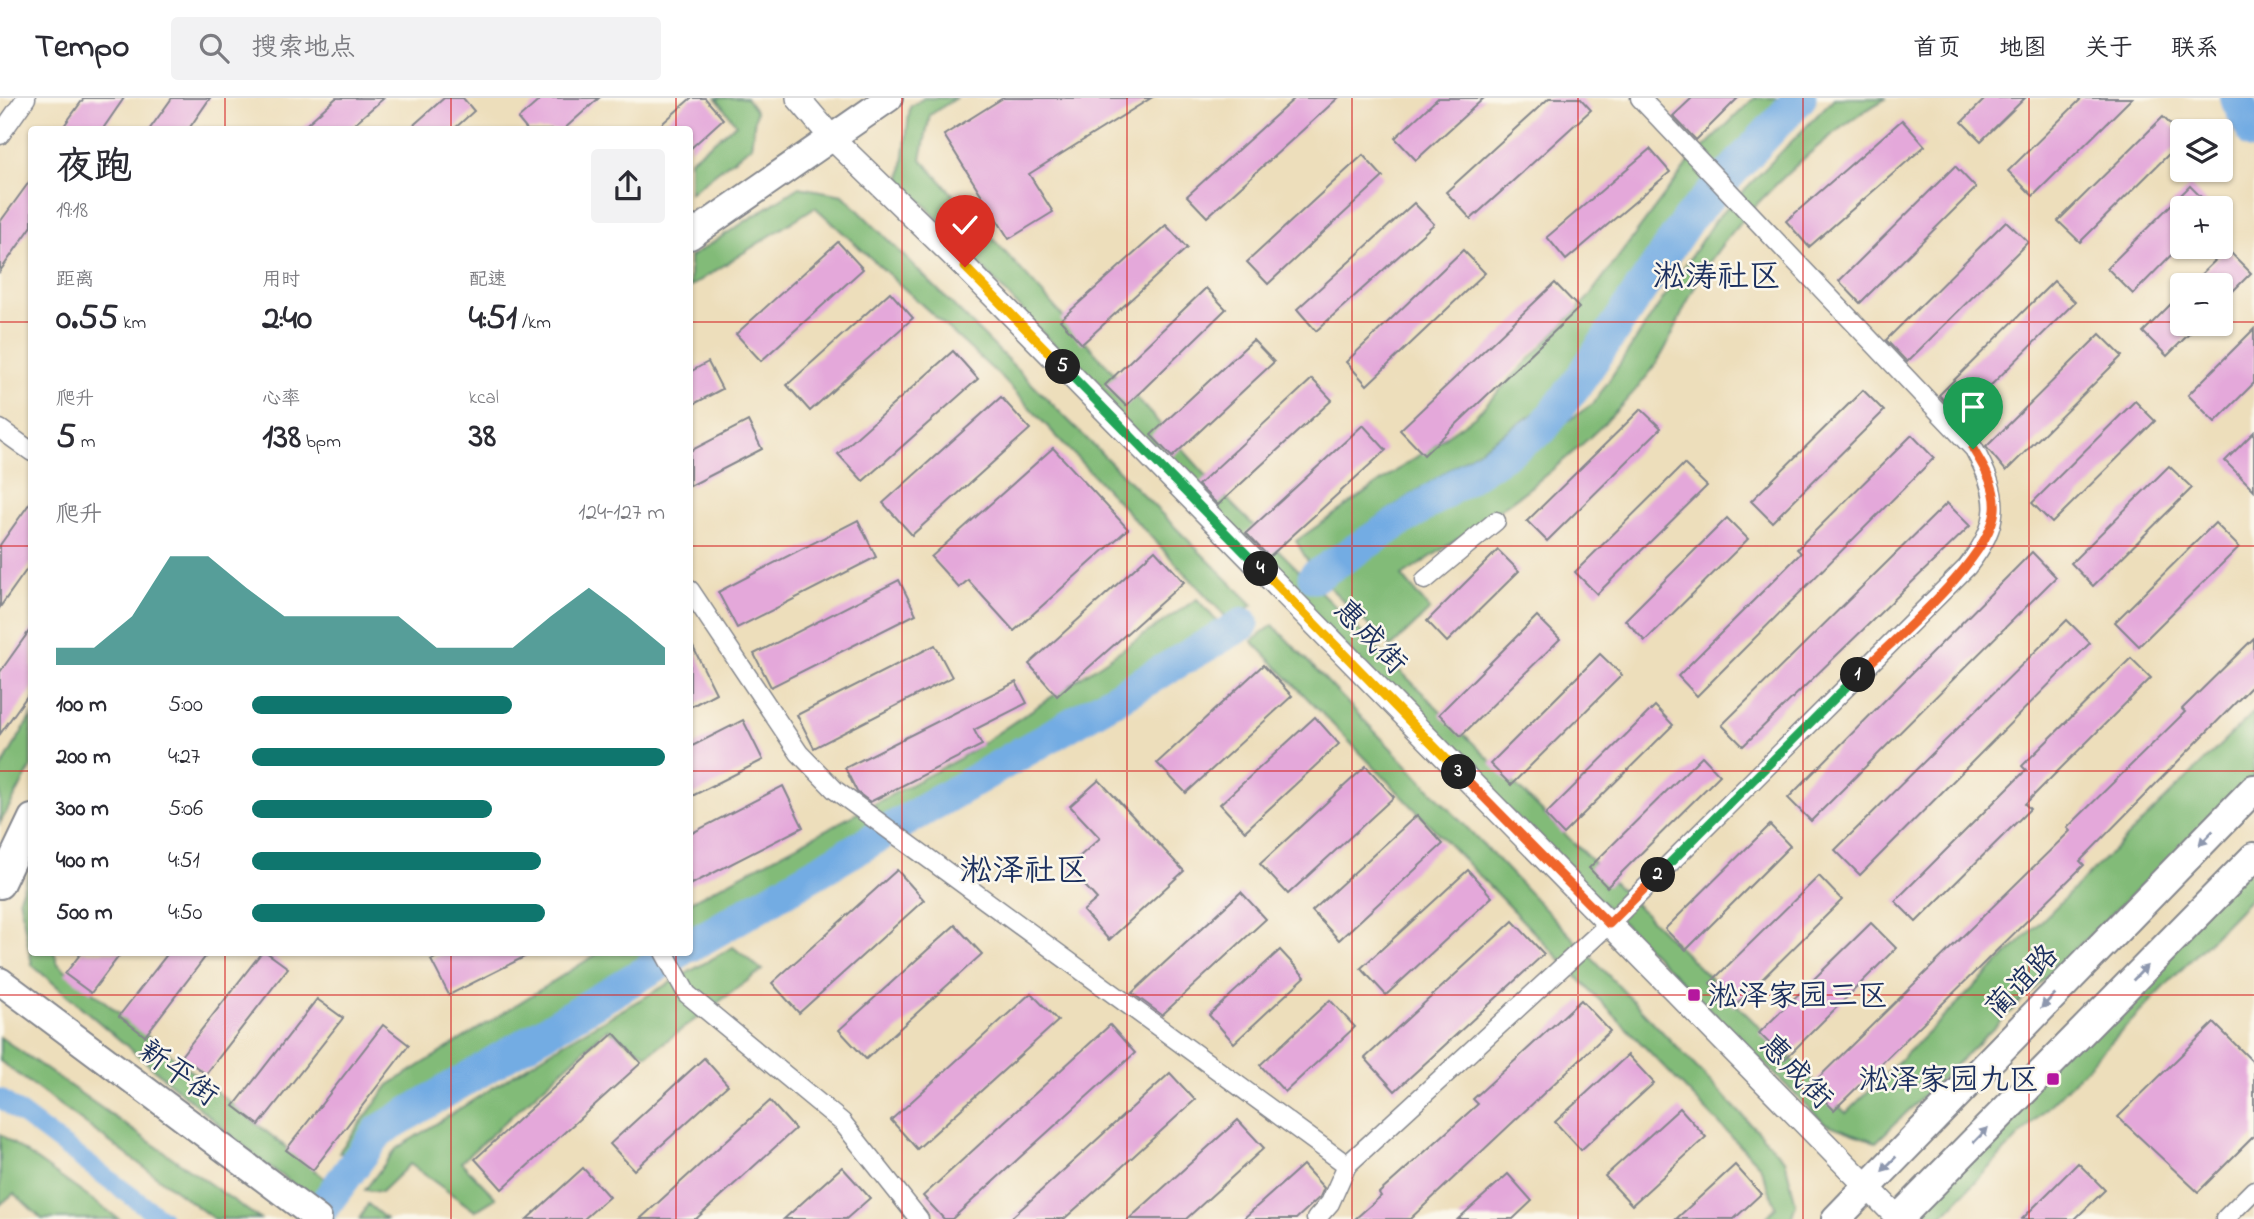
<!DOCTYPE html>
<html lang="zh">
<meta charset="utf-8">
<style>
:root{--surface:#fff;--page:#f2f2f3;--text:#2b2b33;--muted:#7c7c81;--line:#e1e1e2;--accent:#0f766e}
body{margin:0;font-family:"Indie Flower","LXGW WenKai TC",sans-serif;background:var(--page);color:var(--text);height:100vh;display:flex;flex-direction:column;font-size:26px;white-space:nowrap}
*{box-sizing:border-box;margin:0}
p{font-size:23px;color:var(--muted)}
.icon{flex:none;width:38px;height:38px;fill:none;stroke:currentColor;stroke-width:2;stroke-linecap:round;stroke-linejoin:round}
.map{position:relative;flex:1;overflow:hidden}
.side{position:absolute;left:28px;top:28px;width:665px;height:830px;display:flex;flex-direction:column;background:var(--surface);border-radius:7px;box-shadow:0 2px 5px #0004}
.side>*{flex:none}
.fabs{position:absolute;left:2170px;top:21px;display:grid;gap:14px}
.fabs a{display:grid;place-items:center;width:63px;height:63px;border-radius:7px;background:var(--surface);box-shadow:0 2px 5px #0004;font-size:35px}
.pin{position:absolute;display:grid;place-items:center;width:60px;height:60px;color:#fff;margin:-72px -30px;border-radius:50% 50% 50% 0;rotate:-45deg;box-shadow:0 0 7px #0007}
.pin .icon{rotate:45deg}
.km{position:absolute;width:35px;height:35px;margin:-18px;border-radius:50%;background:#222;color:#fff;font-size:19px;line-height:35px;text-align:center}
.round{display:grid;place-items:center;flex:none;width:74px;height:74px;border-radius:7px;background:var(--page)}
.summary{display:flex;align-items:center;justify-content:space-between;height:119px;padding:0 28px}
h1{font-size:38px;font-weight:800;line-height:52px}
.figures{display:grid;grid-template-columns:repeat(3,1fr);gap:10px;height:119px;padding:7px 28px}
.figures div{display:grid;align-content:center}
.figures b{font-size:35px;font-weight:800}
.figures small{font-size:19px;font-weight:400}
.figures p{font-size:19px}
.chart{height:196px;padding:14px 28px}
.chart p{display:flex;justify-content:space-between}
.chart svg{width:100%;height:126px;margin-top:7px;fill:var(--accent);opacity:.7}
ul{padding:0 28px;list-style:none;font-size:23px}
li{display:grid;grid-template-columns:112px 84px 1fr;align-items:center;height:52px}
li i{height:18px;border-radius:9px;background:var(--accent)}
header{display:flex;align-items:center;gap:42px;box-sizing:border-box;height:98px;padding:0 35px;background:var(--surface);border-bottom:2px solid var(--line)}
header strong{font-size:33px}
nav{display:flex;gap:38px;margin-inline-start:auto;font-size:24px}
.search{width:490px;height:63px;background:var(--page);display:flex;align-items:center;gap:18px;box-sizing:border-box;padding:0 24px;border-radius:7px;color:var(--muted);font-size:26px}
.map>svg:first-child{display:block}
.forest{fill:#82bb78;stroke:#4e756b;stroke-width:2}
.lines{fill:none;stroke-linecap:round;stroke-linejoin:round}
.canal{stroke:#73ace3;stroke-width:19}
.river{stroke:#73ace3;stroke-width:33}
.building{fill:#e4a8da}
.minor-casing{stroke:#84868c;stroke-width:21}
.tertiary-casing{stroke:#84868c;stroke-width:26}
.secondary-casing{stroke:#84868c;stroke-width:30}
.primary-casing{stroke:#84868c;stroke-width:32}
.minor{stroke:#fff;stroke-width:18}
.tertiary{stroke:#fff;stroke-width:23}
.secondary{stroke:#fff;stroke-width:26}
.primary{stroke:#fff;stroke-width:28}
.oneway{fill:#8d97ae}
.split-1-casing{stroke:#fff;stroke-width:14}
.split-2-casing{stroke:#fff;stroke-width:14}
.split-3-casing{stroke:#fff;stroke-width:14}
.split-4-casing{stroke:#fff;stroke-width:14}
.split-5-casing{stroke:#fff;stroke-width:14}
.split-6-casing{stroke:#fff;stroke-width:14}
.split-1{stroke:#f0652b;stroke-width:9}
.split-2{stroke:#22a559;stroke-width:9}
.split-3{stroke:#f0652b;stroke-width:9}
.split-4{stroke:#f5b400;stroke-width:9}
.split-5{stroke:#22a559;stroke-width:9}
.split-6{stroke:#f5b400;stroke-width:9}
.grid{fill:none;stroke:#d62828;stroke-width:2;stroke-opacity:0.55}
.poi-dot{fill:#b5179e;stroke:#fbf7ec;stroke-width:2.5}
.labels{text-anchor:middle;stroke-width:5;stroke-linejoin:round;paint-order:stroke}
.street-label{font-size:30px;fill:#1b2f5e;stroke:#fbf7ec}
.poi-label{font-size:30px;fill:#1b2f5e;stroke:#fbf7ec;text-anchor:start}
.neighbourhood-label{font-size:32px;fill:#1b2f5e;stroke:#fbf7ec}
</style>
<header>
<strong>Tempo</strong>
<div class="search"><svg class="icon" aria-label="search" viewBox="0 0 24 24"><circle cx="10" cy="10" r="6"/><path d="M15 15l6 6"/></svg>搜索地点</div>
<nav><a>首页</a><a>地图</a><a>关于</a><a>联系</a></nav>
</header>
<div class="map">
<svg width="2254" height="1121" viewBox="0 0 2254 1121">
<rect width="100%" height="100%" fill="#fbf7ec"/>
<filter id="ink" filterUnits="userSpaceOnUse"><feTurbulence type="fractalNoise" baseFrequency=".0143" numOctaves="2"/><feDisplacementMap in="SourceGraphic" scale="14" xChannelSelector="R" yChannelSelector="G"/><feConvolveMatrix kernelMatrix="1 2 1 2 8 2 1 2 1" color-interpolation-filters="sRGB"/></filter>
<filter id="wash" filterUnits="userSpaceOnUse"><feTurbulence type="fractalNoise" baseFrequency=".00686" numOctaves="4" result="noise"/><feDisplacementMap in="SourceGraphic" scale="28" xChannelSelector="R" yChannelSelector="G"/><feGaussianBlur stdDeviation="1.57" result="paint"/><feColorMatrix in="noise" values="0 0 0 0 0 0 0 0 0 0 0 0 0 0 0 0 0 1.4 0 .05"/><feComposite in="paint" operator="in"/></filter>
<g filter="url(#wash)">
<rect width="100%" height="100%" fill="#eddebb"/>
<g class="forest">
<polygon points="716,0 746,0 756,13 751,48 690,95 690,62 736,26"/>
<polygon points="924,0 956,0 930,17 921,61 1232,406 1846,1015 2254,614 2254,678 1876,1044 1824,1025 1192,397 901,81 910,9"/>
<polygon points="1754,0 1790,0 1694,96 1566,294 1309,465 1296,443 1475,318 1587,201 1690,63"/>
<path d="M1834,0H1887C1823,35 1742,113 1703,174C1683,206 1672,247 1648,277C1582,360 1490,420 1402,478L1430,512L1391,549L1327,487L1594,305L1715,122Z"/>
<polygon points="799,89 843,97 1253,507 1228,521 1002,280 815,109 690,189 690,159"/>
<polygon points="1197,501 1221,528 690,845 690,804 959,661"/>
<polygon points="1273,527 1785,1062 1796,1106 1791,1121 1765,1121 1776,1109 1760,1068 1252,543"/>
<polygon points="31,618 31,670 0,725 0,672"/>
<polygon points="2254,755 2254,797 1939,1121 1892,1121"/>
<polygon points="31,771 32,854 54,854 58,866 339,1092 325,1109 265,1066 32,867 19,799"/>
<polygon points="733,849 762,872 647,957 607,931 461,1064 496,1100 475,1113 410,1066 381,1094 365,1092 396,1051 562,946"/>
<polygon points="600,854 675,854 396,1021 360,1065 339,1054 389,987"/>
<polygon points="0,939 260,1121 214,1121 0,963"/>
<polygon points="0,1036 119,1121 42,1121 14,1095 0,1107"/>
<polygon points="368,1106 386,1121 359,1121"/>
</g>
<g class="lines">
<polyline class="canal" points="0,1000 162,1121"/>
<g class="river">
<polyline points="2236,0 2254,36"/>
<polyline points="1314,479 1542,331 1579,283 1688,121 1800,0"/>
<polyline points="690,848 1243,526"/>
<polyline points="314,1121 379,1033 679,854"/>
</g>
</g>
<g id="blocks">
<g class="building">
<polygon points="84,0 124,0 102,32 61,32"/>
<polygon points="172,0 210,0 188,32 149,32"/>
<polygon points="336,0 384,0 347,32 300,32"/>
<polygon points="444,0 463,0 474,13 453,32 408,32"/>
<polygon points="542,0 599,0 563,32 527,32 518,21"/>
<polygon points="691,0 705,0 723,21 690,51 690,32 655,32"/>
<polygon points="1003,0 1151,0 1029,76 1053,114 1009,141 944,37"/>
<polygon points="1295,0 1338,0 1207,119 1187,98"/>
<polygon points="1438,0 1484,0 1416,62 1395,40"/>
<polygon points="1549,0 1580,0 1591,12 1471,121 1446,94"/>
<polygon points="1692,0 1738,0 1696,42 1673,18"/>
<polygon points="1986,0 2025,0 1981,43 1962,24"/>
<polygon points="2082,0 2132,0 2033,98 2008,73"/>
<polygon points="2163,19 2182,38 2182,43 2080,144 2058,123"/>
<polygon points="1902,22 1925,48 1809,149 1786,123"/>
<polygon points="1650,51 1670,74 1566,162 1547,139"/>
<polygon points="1363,57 1383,79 1268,186 1247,164"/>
<polygon points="1955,68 1976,90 1860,205 1839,183"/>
<polygon points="32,80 32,128 0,173 0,124"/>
<polygon points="2190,88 2212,110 2182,110 2182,146 2133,196 2107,170"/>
<polygon points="1414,105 1434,126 1316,233 1297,211"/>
<polygon points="2006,123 2028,144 1907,264 1886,242"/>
<polygon points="1166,127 1187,150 1082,246 1060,222"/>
<polygon points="838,144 863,171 761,263 736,236"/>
<polygon points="2227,151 2251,175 2221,205 2221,187 2190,187"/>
<polygon points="1463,152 1485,175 1367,287 1346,264"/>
<polygon points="2054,183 2075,204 1959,319 1939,297"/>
<polygon points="1555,185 1579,210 1424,357 1400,332"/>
<polygon points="1206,190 1226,211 1126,308 1105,287"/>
<polygon points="890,194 913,220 810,313 787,287"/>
<polygon points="2182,195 2182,226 2199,226 2167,258 2143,234"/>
<polygon points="2254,231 2254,285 2215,324 2188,297"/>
<polygon points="2100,236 2122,258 2006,373 1986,349"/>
<polygon points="1253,242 1274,264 1172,359 1151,337"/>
<polygon points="953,253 978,281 863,383 838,356"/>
<polygon points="708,264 722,291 690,308 690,274"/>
<polygon points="1312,281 1332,302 1218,407 1198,387"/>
<polygon points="1863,292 1884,313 1772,424 1751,403"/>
<polygon points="1001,299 1030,331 912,437 883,405"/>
<polygon points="2135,303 2155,323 2052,425 2032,405"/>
<polygon points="1641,311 1661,330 1547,443 1527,423"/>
<polygon points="748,323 762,351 690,388 690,353"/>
<polygon points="1363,327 1386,352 1269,459 1246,435"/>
<polygon points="2254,334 2254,392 2225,363"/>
<polygon points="1912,337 1934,360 1697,598 1678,578 1801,455 1797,451"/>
<polygon points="1053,350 1128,431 1014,533 968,482 959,490 931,459"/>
<polygon points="1684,366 1707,388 1597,496 1575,474"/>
<polygon points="2169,368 2192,390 2093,488 2071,465"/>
<polygon points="32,402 32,464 0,509 0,447"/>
<polygon points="1947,405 1970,428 1743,648 1722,627"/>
<polygon points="1727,420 1748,441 1645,543 1625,522"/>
<polygon points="858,422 876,459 737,530 718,494"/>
<polygon points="2215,425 2239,449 2139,548 2115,524"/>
<polygon points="1155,452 1184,484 1057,598 1029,566"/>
<polygon points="1498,452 1519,473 1447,544 1427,523"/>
<polygon points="2032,454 2056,479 1811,723 1788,700"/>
<polygon points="899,482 916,516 771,589 754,556"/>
<polygon points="1537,518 1560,541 1461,638 1439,616"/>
<polygon points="2067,522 2090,545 1860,777 1835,752"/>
<polygon points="32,529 32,591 0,636 0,574"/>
<polygon points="2254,540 2254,586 2080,763 2084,767 1834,1012 1810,988 2070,733 2067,730 2185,614 2182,611"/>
<polygon points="690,543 716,595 690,609"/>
<polygon points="935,547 952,579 814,650 797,617"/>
<polygon points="1600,556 1622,577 1511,687 1490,666"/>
<polygon points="2131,560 2151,580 2025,706 2030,711 1916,824 1895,803 2026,672 2022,668"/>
<polygon points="1263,567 1292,598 1186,695 1157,665"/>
<polygon points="1016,584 1027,605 974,632 982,647 870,704 857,694 845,670"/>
<polygon points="1655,608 1673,627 1563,736 1545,717"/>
<polygon points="1315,619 1339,646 1245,733 1220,706"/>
<polygon points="743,622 763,662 690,699 690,649"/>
<polygon points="1702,658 1720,677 1607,789 1589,770"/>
<polygon points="1366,668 1394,699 1288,796 1260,766"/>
<polygon points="1099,682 1184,773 1109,842 1083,813 1097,801 1068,769 1100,740 1070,708"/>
<polygon points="783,688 803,729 690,787 690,736"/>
<polygon points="1417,717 1443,746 1339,842 1312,813"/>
<polygon points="1770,727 1790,748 1686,852 1665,831"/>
<polygon points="897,772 924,802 799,915 772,885"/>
<polygon points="1468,772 1492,799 1386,897 1361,870"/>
<polygon points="1819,778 1842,802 1734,909 1710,885"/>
<polygon points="1241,794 1266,821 1162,917 1132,895"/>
<polygon points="1513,823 1544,856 1395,993 1365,960"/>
<polygon points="1871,825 1896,850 1785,961 1759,935"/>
<polygon points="955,827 982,856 866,961 839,932"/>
<polygon points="1280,852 1305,879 1234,945 1209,917"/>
<polygon points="82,854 122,854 91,895 65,876"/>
<polygon points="169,854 209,854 145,938 119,918"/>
<polygon points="262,854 266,854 288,870 206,976 181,958"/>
<polygon points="446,854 534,854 449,897 431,862"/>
<polygon points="1031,895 1058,923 917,1051 891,1022"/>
<polygon points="317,901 343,920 259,1027 234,1008"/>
<polygon points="1330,902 1355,929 1285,994 1260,967"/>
<polygon points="1581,902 1610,933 1410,1121 1355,1121 1381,1098 1379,1095 1478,1006 1473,1001"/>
<polygon points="2214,925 2254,965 2254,1038 2198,1094 2118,1019"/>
<polygon points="383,927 409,947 313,1072 286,1052"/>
<polygon points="1110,927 1135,955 952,1121 944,1121 923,1098"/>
<polygon points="614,935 641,965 502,1091 475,1061"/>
<polygon points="1628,957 1654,985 1581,1052 1555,1024"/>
<polygon points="704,960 728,987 634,1072 610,1046"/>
<polygon points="1170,975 1195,1002 1101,1088 1064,1121 1010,1121"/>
<polygon points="770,1003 795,1031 696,1121 640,1121"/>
<polygon points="1680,1010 1706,1039 1632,1107 1605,1078"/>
<polygon points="1238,1022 1264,1050 1186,1121 1129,1121"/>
<polygon points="2078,1065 2105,1092 2075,1121 2022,1121"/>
<polygon points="1303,1067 1324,1090 1320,1099 1296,1121 1243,1121"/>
<polygon points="1735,1067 1761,1096 1734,1121 1676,1121"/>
<polygon points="842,1069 870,1100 846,1121 784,1121"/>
<polygon points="583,1070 609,1099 584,1121 527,1121"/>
<polygon points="1508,1076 1532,1103 1513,1121 1458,1121"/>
</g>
</g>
</g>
<g filter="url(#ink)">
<use href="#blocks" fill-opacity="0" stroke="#84868c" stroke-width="2"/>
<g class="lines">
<defs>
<g id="minor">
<polyline points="0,37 26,0"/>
<polyline points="0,331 32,354"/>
<polyline points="1425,482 1496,423"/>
<path d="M690,492L799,655L835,692L1347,1067L1609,826L1967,469C2002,424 2000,399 1974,351L1640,0"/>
<polyline points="664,854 687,896 842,1024 919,1121"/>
<polyline points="1316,1121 1330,1105 1347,1067"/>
<polyline points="2225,1121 2254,1092"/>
</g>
<polyline id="tertiary" points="798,0 831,39 965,169 1899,1121"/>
<g id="secondary">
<polyline points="690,138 889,0"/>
<polyline points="0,787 32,720"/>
<polyline points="0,883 318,1121"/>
</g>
<g id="primary">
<polyline points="1836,1121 2254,691"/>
<polyline points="1898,1121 2254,759"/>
</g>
</defs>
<use href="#minor" class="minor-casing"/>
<use href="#tertiary" class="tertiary-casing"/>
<use href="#secondary" class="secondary-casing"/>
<use href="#primary" class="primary-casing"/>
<use href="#minor" class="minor"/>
<use href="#tertiary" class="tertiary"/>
<use href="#secondary" class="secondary"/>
<use href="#primary" class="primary"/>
</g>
<defs><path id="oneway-solid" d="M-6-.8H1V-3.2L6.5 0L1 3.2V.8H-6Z" transform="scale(1.75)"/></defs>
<g class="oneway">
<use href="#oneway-solid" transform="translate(2206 740) rotate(134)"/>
<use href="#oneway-solid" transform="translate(2140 875) rotate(-46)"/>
<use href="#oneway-solid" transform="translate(2048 903) rotate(134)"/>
<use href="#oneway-solid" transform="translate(1981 1037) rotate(-46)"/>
<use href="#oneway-solid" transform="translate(1889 1066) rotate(134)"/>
</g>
</g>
<g class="lines" filter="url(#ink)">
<defs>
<path id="split-1" d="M1858,577C1894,541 1991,461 1995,412C1997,390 1984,369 1973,351"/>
<polyline id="split-2" points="1658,777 1858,577"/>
<polyline id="split-3" points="1459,674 1609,826 1658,777"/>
<polyline id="split-4" points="1261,471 1459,674"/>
<polyline id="split-5" points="1063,269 1261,471"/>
<polyline id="split-6" points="965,169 1063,269"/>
</defs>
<use href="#split-1" class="split-1-casing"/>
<use href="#split-2" class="split-2-casing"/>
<use href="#split-3" class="split-3-casing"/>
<use href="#split-4" class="split-4-casing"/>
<use href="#split-5" class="split-5-casing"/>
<use href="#split-6" class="split-6-casing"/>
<use href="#split-1" class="split-1"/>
<use href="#split-2" class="split-2"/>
<use href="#split-3" class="split-3"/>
<use href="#split-4" class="split-4"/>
<use href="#split-5" class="split-5"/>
<use href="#split-6" class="split-6"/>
</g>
<path class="grid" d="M225,0V32M451,0V32M676,0V32M902,0V1121M1127,0V1121M1352,0V1121M1578,0V1121M1803,0V1121M2029,0V1121M0,224H32M690,224H2182M2221,224H2254M0,448H32M690,448H2254M0,673H32M690,673H2254M225,854V1121M451,854V1121M676,854V1121M0,897H2254"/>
<g class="poi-dot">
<rect x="1687" y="890" width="14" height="14" rx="3.5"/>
<rect x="2046" y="974" width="14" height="14" rx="3.5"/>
</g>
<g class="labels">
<g class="street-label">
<text transform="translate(1371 538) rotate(46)" y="10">惠成街</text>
<text transform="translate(2021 883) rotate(-46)" y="10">蔺谊路</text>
<text transform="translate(1797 973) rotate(46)" y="10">惠成街</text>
<text transform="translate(179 974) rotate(36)" y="10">新平街</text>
</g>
<g class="poi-label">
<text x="1708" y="907">淞泽家园三区</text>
<text x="2039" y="991" text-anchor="end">淞泽家园九区</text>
</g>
<g class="neighbourhood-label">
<text x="1717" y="188">淞涛社区</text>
<text x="1024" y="782">淞泽社区</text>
</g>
</g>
</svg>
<div class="fabs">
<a><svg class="icon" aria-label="layers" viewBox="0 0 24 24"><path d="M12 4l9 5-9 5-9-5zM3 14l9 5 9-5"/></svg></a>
<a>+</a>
<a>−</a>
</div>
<div class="pin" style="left:1973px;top:351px;background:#1e9e55"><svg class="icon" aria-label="arrive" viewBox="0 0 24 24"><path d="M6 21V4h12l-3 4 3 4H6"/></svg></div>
<div class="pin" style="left:965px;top:169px;background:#d93025"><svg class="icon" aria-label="check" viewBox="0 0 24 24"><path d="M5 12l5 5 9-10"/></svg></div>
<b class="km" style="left:1858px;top:577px">1</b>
<b class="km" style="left:1658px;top:777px">2</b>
<b class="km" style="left:1459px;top:674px">3</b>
<b class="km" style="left:1261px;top:471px">4</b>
<b class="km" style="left:1063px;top:269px">5</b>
<section class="side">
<div class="summary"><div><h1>夜跑</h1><p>19:18</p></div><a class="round"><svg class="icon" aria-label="share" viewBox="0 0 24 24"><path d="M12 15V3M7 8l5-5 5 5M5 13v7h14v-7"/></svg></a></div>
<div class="figures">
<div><p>距离</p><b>0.55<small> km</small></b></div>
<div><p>用时</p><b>2:40</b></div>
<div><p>配速</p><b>4:51<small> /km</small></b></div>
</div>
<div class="figures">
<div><p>爬升</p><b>5<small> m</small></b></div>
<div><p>心率</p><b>138<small> bpm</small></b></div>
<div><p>kcal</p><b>38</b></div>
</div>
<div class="chart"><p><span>爬升</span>124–127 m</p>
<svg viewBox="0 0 160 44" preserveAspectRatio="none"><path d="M0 44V38L10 38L20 27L30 6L40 6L50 17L60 27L70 27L80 27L90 27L100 38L110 38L120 38L130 27L140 17L150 27L160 38V44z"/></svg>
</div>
<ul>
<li><b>100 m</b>5:00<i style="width:63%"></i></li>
<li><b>200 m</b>4:27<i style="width:100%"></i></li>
<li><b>300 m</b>5:06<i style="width:58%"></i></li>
<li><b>400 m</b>4:51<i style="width:70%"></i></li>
<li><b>500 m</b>4:50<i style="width:71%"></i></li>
</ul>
</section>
</div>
